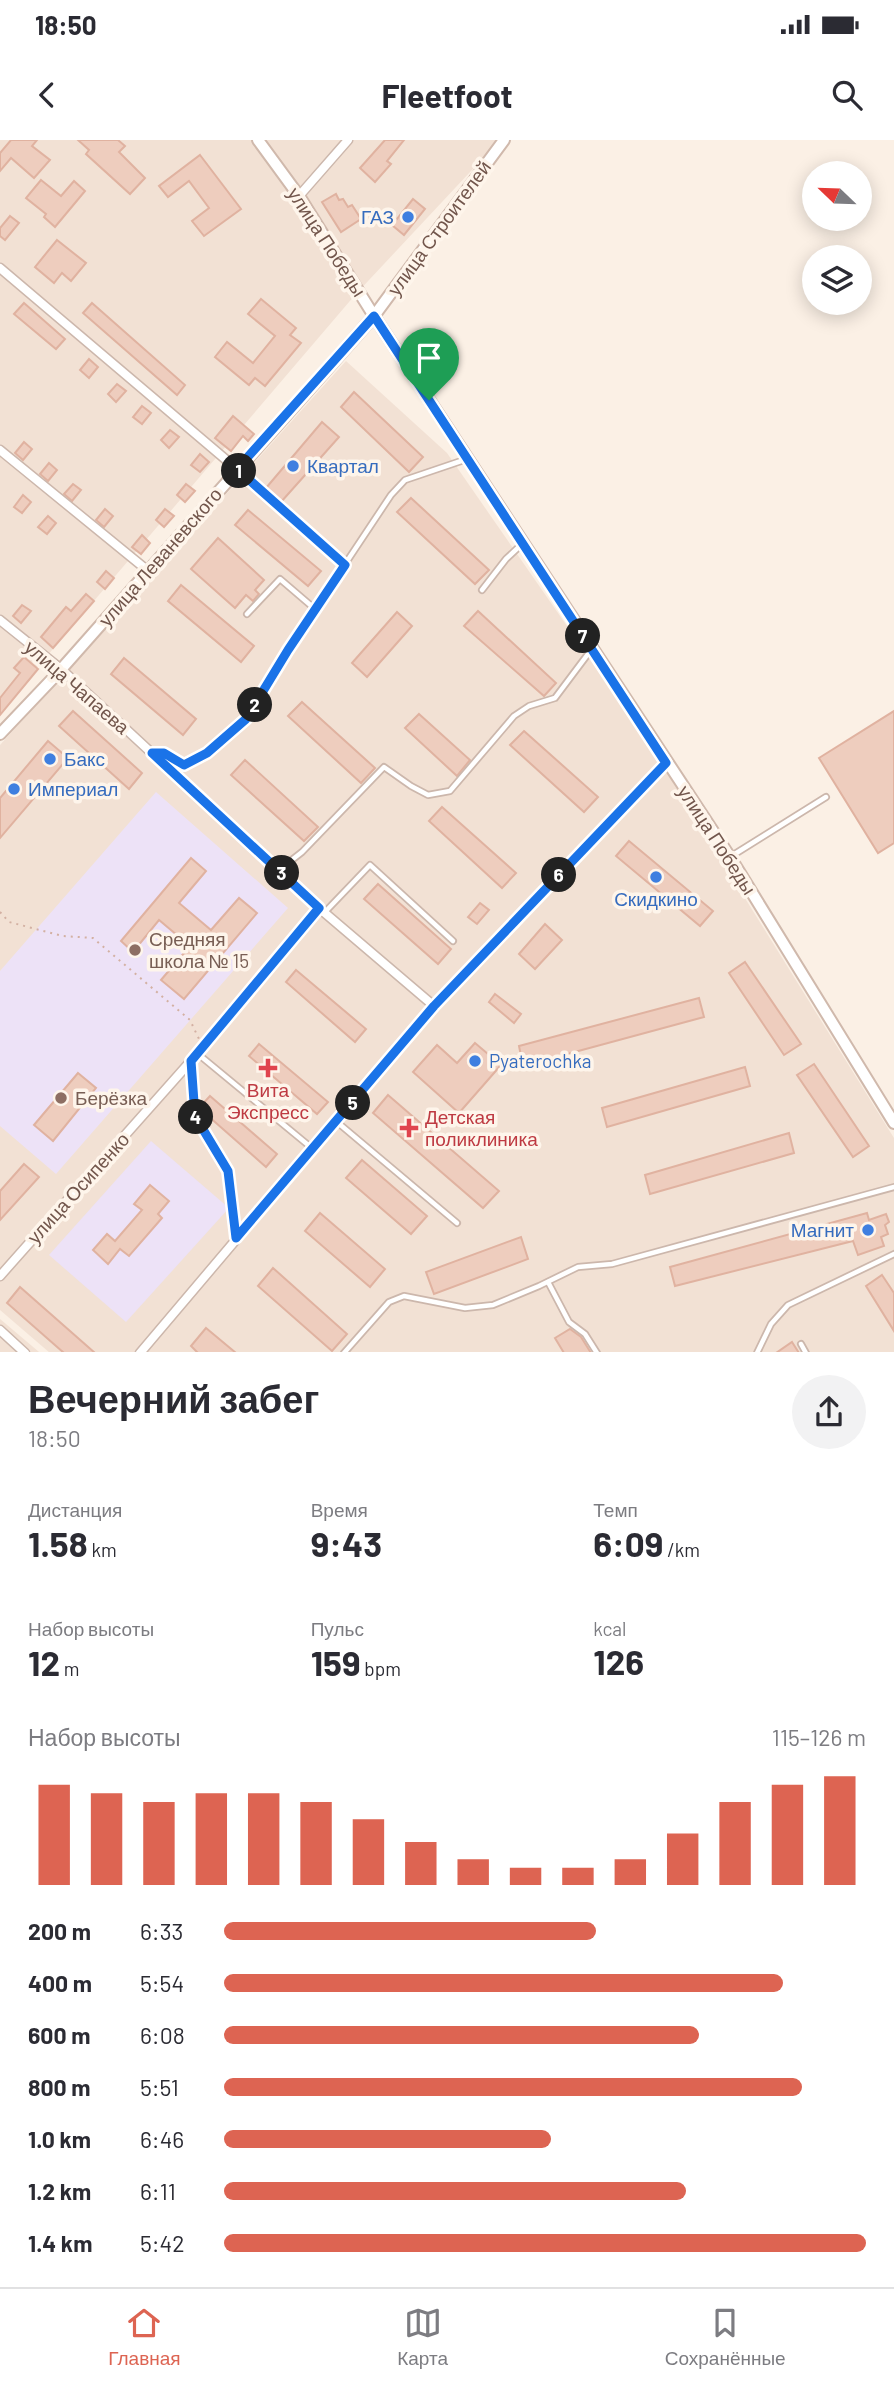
<!DOCTYPE html>
<html lang="ru">
<meta charset="utf-8">
<style>
:root{--surface:#fff;--page:#f2f2f3;--text:#2b2b33;--muted:#7c7c81;--line:#e1e1e2;--accent:#dd6452}
body{margin:0;font-family:Barlow,sans-serif;background:var(--page);color:var(--text);height:100vh;display:flex;flex-direction:column;font-size:26px;white-space:nowrap}
*{box-sizing:border-box;margin:0}
p{font-size:23px;color:var(--muted)}
.icon{flex:none;width:38px;height:38px;fill:none;stroke:currentColor;stroke-width:2;stroke-linecap:round;stroke-linejoin:round}
.map{position:relative;height:1212px;overflow:hidden}
.panel{display:flex;flex-direction:column;background:var(--surface);flex:1}
.panel>*{flex:none}
.needle{width:46px;rotate:293deg}
.buttons{position:absolute;left:802px;top:21px;display:grid;gap:14px}
.buttons a{display:grid;place-items:center;width:70px;height:70px;border-radius:50%;background:var(--surface);box-shadow:0 4px 18px #0003;font-size:35px}
.pin{position:absolute;display:grid;place-items:center;width:60px;height:60px;color:#fff;margin:-72px -30px;border-radius:50% 50% 50% 0;rotate:-45deg;box-shadow:0 0 7px #0007}
.pin .icon{rotate:45deg}
.km{position:absolute;width:35px;height:35px;margin:-18px;border-radius:50%;background:#222;color:#fff;font-size:19px;line-height:35px;text-align:center}
.round{display:grid;place-items:center;flex:none;width:74px;height:74px;border-radius:37px;background:var(--page)}
.summary{display:flex;align-items:center;justify-content:space-between;height:119px;padding:0 28px}
h1{font-size:38px;font-weight:700;line-height:52px}
.metrics{display:grid;grid-template-columns:repeat(3,1fr);gap:10px;height:119px;padding:7px 28px}
.metrics div{display:grid;align-content:center}
.metrics b{font-size:35px;font-weight:700}
.metrics small{font-size:19px;font-weight:400}
.metrics p{font-size:19px}
.chart{height:196px;padding:14px 28px}
.chart p{display:flex;justify-content:space-between}
.chart svg{width:100%;height:126px;margin-top:7px;stroke:var(--accent);stroke-width:6}
ul{padding:0 28px;list-style:none;font-size:23px}
li{display:grid;grid-template-columns:112px 84px 1fr;align-items:center;height:52px}
li i{height:18px;border-radius:9px;background:var(--accent)}
.status{display:flex;justify-content:space-between;align-items:center;height:49px;padding:0 35px;background:var(--surface);direction:ltr}
.status svg{height:19px;fill:currentColor}
header{display:flex;justify-content:space-between;align-items:center;height:91px;padding:0 28px;background:var(--surface);font-size:32px;font-weight:700}
.tabs{display:flex;justify-content:space-around;align-items:center;height:98px;border-top:2px solid var(--line);background:var(--surface);font-size:19px;color:var(--muted)}
.tabs a{display:grid;justify-items:center;gap:4px}
.tabs .selected{color:var(--accent)}
.map>svg:first-child{display:block}
.residential{fill:#f2e1d4}
.education{fill:#ede2f7}
.building{fill:#eecdbe;stroke:#e0b2a0;stroke-width:2}
.lines{fill:none;stroke-linecap:round;stroke-linejoin:round}
.lane-casing{stroke:#ccb7ac;stroke-width:8}
.street-casing{stroke:#ccb7ac;stroke-width:11}
.secondary-casing{stroke:#d0b9ac;stroke-width:14}
.path{stroke:#d3b0a2;stroke-width:2;stroke-dasharray:2 5;stroke-linecap:butt}
.lane{stroke:#fff;stroke-width:4.5}
.street{stroke:#fff;stroke-width:8}
.secondary{stroke:#fff;stroke-width:10}
.route-casing{stroke:#fff;stroke-width:14}
.route{stroke:#1a73e8;stroke-width:9}
.shop-dot{fill:#3f7fe0;stroke:#fef5eb;stroke-width:2.5}
.education-dot{fill:#8d6e63;stroke:#fef5eb;stroke-width:2.5}
.health-dot{fill:#e0444e;stroke:#fef5eb;stroke-width:2.5}
.labels{text-anchor:middle;stroke-width:7;stroke-linejoin:round;paint-order:stroke}
.shop-label{font-size:19px;fill:#366cbe;stroke:#fef5eb;text-anchor:start}
.street-label{font-size:19px;fill:#72564c;stroke:#fef5eb}
.education-label{font-size:19px;fill:#785e54;stroke:#fef5eb;text-anchor:start}
.health-label{font-size:19px;fill:#be3a42;stroke:#fef5eb}
</style>
<div class="status"><b>18:50</b><svg viewBox="0 0 49 12"><path d="M0 12V9h3v3zM5 12V6h3v6zM10 12V3h3v9zM15 12V0h3v12zM26 1h20v11H26zM47 4h2v5h-2z"/></svg></div>
<header><svg class="icon" aria-label="back" viewBox="0 0 24 24"><path d="M15 5l-7 7 7 7"/></svg>Fleetfoot<svg class="icon" aria-label="search" viewBox="0 0 24 24"><circle cx="10" cy="10" r="6"/><path d="M15 15l6 6"/></svg></header>
<div class="map">
<svg width="894" height="1213" viewBox="0 0 894 1213">
<rect width="100%" height="100%" fill="#fbf0e5"/>
<g class="residential">
<polygon points="0,0 500,0 355,155 0,571"/>
<polygon points="346,221 447,313 651,607 894,998 894,1212 50,1213 0,1170 0,605"/>
<polygon points="0,1179 39,1212 0,1212"/>
</g>
<g class="education">
<polygon points="156,652 288,768 56,1034 0,986 0,831"/>
<polygon points="151,1001 229,1068 126,1182 49,1115"/>
</g>
<g class="building">
<polygon points="11,0 37,0 32,6 50,20 34,38 11,18 0,31 0,13"/>
<polygon points="78,0 118,0 125,6 119,12 145,38 130,54 86,14 89,10"/>
<polygon points="385,0 404,0 387,21 391,24 375,42 360,28"/>
<polygon points="200,15 241,69 204,96 192,81 209,68 189,41 168,57 159,46"/>
<polygon points="41,40 61,56 74,41 85,51 55,87 44,77 46,74 26,58"/>
<polygon points="336,54 339,60 343,59 348,67 352,65 361,79 341,92 322,62"/>
<polygon points="413,59 425,69 404,95 392,85"/>
<polygon points="10,76 19,83 5,100 0,96 0,88"/>
<polygon points="57,100 86,123 71,141 62,133 54,143 35,127"/>
<polygon points="261,159 296,188 290,195 301,203 265,246 255,238 249,245 215,217 227,202 253,223 275,196 248,174"/>
<polygon points="24,163 65,199 56,209 14,174"/>
<polygon points="92,163 185,245 177,255 83,173"/>
<polygon points="89,219 98,227 89,238 80,230"/>
<polygon points="117,244 126,251 116,262 108,254"/>
<polygon points="354,252 423,317 409,332 341,267"/>
<polygon points="142,266 151,273 142,284 133,277"/>
<polygon points="233,276 254,294 248,301 243,296 231,311 215,298"/>
<polygon points="322,282 339,297 281,362 266,348"/>
<polygon points="170,290 179,297 169,308 161,300"/>
<polygon points="24,302 32,309 23,320 15,313"/>
<polygon points="200,314 209,322 200,332 191,325"/>
<polygon points="49,323 57,330 48,341 40,334"/>
<polygon points="73,344 81,350 72,361 64,354"/>
<polygon points="186,344 195,351 185,362 177,355"/>
<polygon points="23,355 31,362 22,373 14,367"/>
<polygon points="411,358 489,430 475,444 397,372"/>
<polygon points="105,369 113,376 104,387 96,380"/>
<polygon points="165,369 174,376 164,387 156,380"/>
<polygon points="248,370 321,431 308,446 235,385"/>
<polygon points="48,376 56,383 47,394 38,387"/>
<polygon points="142,395 150,403 141,414 132,407"/>
<polygon points="218,398 264,440 255,450 259,454 253,461 246,455 235,468 191,429"/>
<polygon points="106,431 114,438 105,449 97,442"/>
<polygon points="181,445 254,506 241,522 168,461"/>
<polygon points="86,454 94,461 53,508 41,497 66,467 71,471"/>
<polygon points="22,465 31,471 21,483 13,476"/>
<polygon points="478,471 556,543 544,556 464,486"/>
<polygon points="397,472 412,486 367,537 352,523"/>
<polygon points="24,517 38,529 0,575 0,558 20,533 14,528"/>
<polygon points="124,518 196,579 183,595 111,534"/>
<polygon points="302,562 375,628 361,643 288,576"/>
<polygon points="73,571 142,633 129,649 59,586"/>
<polygon points="894,571 894,703 878,713 819,618"/>
<polygon points="419,574 470,620 457,636 405,588"/>
<polygon points="524,591 598,657 584,672 510,605"/>
<polygon points="48,601 68,618 0,698 0,658"/>
<polygon points="245,620 318,687 304,701 231,635"/>
<polygon points="442,667 516,733 502,748 429,681"/>
<polygon points="629,701 713,771 700,786 616,716"/>
<polygon points="191,718 206,731 179,763 211,790 239,758 257,773 184,859 161,840 190,806 159,780 133,812 121,801"/>
<polygon points="378,744 451,809 438,824 364,759"/>
<polygon points="480,763 489,770 477,784 468,777"/>
<polygon points="545,784 562,800 535,829 519,814"/>
<polygon points="745,822 801,904 784,915 729,833"/>
<polygon points="296,830 366,889 355,902 286,842"/>
<polygon points="495,854 521,874 514,883 489,862"/>
<polygon points="699,858 704,877 523,926 519,906"/>
<polygon points="475,903 501,925 459,973 413,932 437,905 457,923"/>
<polygon points="259,904 328,962 317,974 249,916"/>
<polygon points="814,924 869,1006 853,1017 797,935"/>
<polygon points="745,927 750,946 607,987 602,968"/>
<polygon points="78,933 96,948 53,1001 34,985"/>
<polygon points="388,955 499,1051 483,1068 373,973"/>
<polygon points="210,956 277,1014 266,1027 199,968"/>
<polygon points="789,993 794,1013 650,1054 645,1035"/>
<polygon points="362,1020 427,1076 411,1094 346,1038"/>
<polygon points="24,1024 39,1037 0,1080 0,1051"/>
<polygon points="150,1045 169,1061 158,1074 162,1078 129,1116 120,1109 108,1124 93,1110 107,1094 115,1101 142,1070 134,1064"/>
<polygon points="320,1073 385,1129 370,1147 305,1091"/>
<polygon points="867,1073 869,1080 886,1074 889,1082 885,1085 888,1094 881,1097 884,1106 858,1115 853,1101 675,1146 670,1127"/>
<polygon points="521,1097 528,1119 434,1154 426,1132"/>
<polygon points="273,1128 347,1194 332,1211 258,1146"/>
<polygon points="882,1135 894,1153 894,1191 866,1146"/>
<polygon points="20,1147 95,1213 64,1213 7,1163"/>
<polygon points="206,1188 236,1213 198,1213 191,1206"/>
<polygon points="570,1189 581,1197 591,1213 564,1213 555,1198"/>
<polygon points="792,1202 799,1213 776,1213"/>
</g>
<g class="lines">
<defs>
<g id="lane">
<polyline points="238,330 345,425"/>
<polyline points="482,450 506,419 522,404"/>
<polyline points="247,474 280,439 315,469"/>
<polyline points="154,613 164,613 184,625 207,613 246,579 288,510 391,355 405,340 467,319"/>
<polyline points="730,717 826,657"/>
<polyline points="279,730 302,712 384,627 411,646 428,655 450,651 514,576 529,566 555,558 591,510"/>
<polyline points="325,772 370,725 453,801"/>
<polyline points="198,914 313,1009"/>
<polyline points="337,982 457,1083"/>
<polyline points="548,1142 569,1182 585,1194 597,1213"/>
<polyline points="801,1204 806,1213"/>
<polyline points="344,1213 389,1162 404,1156 465,1168 493,1165 539,1146 578,1127 612,1124 894,1047"/>
<polyline points="757,1213 771,1184 788,1165 894,1114"/>
</g>
<g id="street">
<polyline points="299,56 348,0"/>
<polyline points="0,128 237,329"/>
<polyline points="0,310 147,430"/>
<polyline points="0,480 61,529 319,768 434,866"/>
<polyline points="0,1136 198,913 319,768"/>
<polyline points="0,1190 25,1213"/>
<polyline points="140,1213 434,866 666,623"/>
</g>
<g id="secondary">
<polyline points="258,0 299,56 374,176 730,717 894,983"/>
<polyline points="0,594 57,534 374,176 504,0"/>
</g>
</defs>
<use href="#lane" class="lane-casing"/>
<use href="#street" class="street-casing"/>
<use href="#secondary" class="secondary-casing"/>
<g class="path">
<polyline points="0,772 9,782 63,796 93,798 190,880 199,899"/>
<polyline points="192,933 195,976 228,1031 235,1085"/>
</g>
<use href="#lane" class="lane"/>
<use href="#street" class="street"/>
<use href="#secondary" class="secondary"/>
</g>
<g class="lines">
<defs>
<polygon id="route" points="374,176 666,623 434,866 236,1098 228,1031 195,976 191,921 319,768 152,613 164,613 184,625 207,613 246,579 288,510 345,425 237,329"/>
</defs>
<use href="#route" class="route-casing"/>
<use href="#route" class="route"/>
</g>
<g class="shop-dot">
<circle cx="408" cy="77" r="7"/>
<circle cx="293" cy="326" r="7"/>
<circle cx="50" cy="619" r="7"/>
<circle cx="14" cy="649" r="7"/>
<circle cx="656" cy="737" r="7"/>
<circle cx="475" cy="921" r="7"/>
<circle cx="868" cy="1090" r="7"/>
</g>
<g class="education-dot">
<circle cx="135" cy="810" r="7"/>
<circle cx="61" cy="958" r="7"/>
</g>
<g class="health-dot">
<path d="M264.5 917.5h7v7h7v7h-7v7h-7v-7h-7v-7h7z"/>
<path d="M405.5 977.5h7v7h7v7h-7v7h-7v-7h-7v-7h7z"/>
</g>
<g class="labels">
<g class="shop-label">
<text x="394" y="84" text-anchor="end">ГАЗ</text>
<text x="307" y="333">Квартал</text>
<text x="64" y="626">Бакс</text>
<text x="28" y="656">Империал</text>
<text x="656" y="766" text-anchor="middle">Скидкино</text>
<text x="489" y="928">Pyaterochka</text>
<text x="854" y="1097" text-anchor="end">Магнит</text>
</g>
<g class="street-label">
<text transform="translate(439 88) rotate(-54)" y="7">улица Строителей</text>
<text transform="translate(327 102) rotate(57)" y="7">улица Победы</text>
<text transform="translate(160 417) rotate(-49)" y="7">улица Леваневского</text>
<text transform="translate(77 547) rotate(41)" y="7">улица Чапаева</text>
<text transform="translate(717 700) rotate(57)" y="7">улица Победы</text>
<text transform="translate(78 1048) rotate(-48)" y="7">улица Осипенко</text>
</g>
<g class="education-label">
<text x="149" y="806">Средняя<tspan x="149" dy="22">школа № 15</tspan></text>
<text x="75" y="965">Берёзка</text>
</g>
<g class="health-label">
<text x="268" y="957">Вита<tspan x="268" dy="22">Экспресс</tspan></text>
<text x="425" y="984" text-anchor="start">Детская<tspan x="425" dy="22">поликлиника</tspan></text>
</g>
</g>
</svg>
<div class="buttons">
<a><svg class="needle" viewBox="-14 -14 28 28"><path d="M0-13l5 13h-10z" fill="#e53935"/><path d="M0 13l5-13h-10z" fill="#7c7c81"/></svg></a>
<a><svg class="icon" aria-label="layers" viewBox="0 0 24 24"><path d="M12 4l9 5-9 5-9-5zM3 14l9 5 9-5"/></svg></a>
</div>
<div class="pin" style="left:429px;top:260px;background:#1e9e55"><svg class="icon" aria-label="arrive" viewBox="0 0 24 24"><path d="M6 21V4h12l-3 4 3 4H6"/></svg></div>
<b class="km" style="left:239px;top:331px">1</b>
<b class="km" style="left:255px;top:565px">2</b>
<b class="km" style="left:282px;top:733px">3</b>
<b class="km" style="left:196px;top:977px">4</b>
<b class="km" style="left:353px;top:963px">5</b>
<b class="km" style="left:559px;top:735px">6</b>
<b class="km" style="left:583px;top:496px">7</b>
</div>
<section class="panel">
<div class="summary"><div><h1>Вечерний забег</h1><p>18:50</p></div><a class="round"><svg class="icon" aria-label="share" viewBox="0 0 24 24"><path d="M12 15V3M7 8l5-5 5 5M5 13v7h14v-7"/></svg></a></div>
<div class="metrics">
<div><p>Дистанция</p><b>1.58<small> km</small></b></div>
<div><p>Время</p><b>9:43</b></div>
<div><p>Темп</p><b>6:09<small> /km</small></b></div>
</div>
<div class="metrics">
<div><p>Набор высоты</p><b>12<small> m</small></b></div>
<div><p>Пульс</p><b>159<small> bpm</small></b></div>
<div><p>kcal</p><b>126</b></div>
</div>
<div class="chart"><p><span>Набор высоты</span>115–126 m</p>
<svg viewBox="0 0 160 44" preserveAspectRatio="none"><path d="M5 44V9M15 44V12M25 44V15M35 44V12M45 44V12M55 44V15M65 44V21M75 44V29M85 44V35M95 44V38M105 44V38M115 44V35M125 44V26M135 44V15M145 44V9M155 44V6"/></svg>
</div>
<ul>
<li><b>200 m</b>6:33<i style="width:58%"></i></li>
<li><b>400 m</b>5:54<i style="width:87%"></i></li>
<li><b>600 m</b>6:08<i style="width:74%"></i></li>
<li><b>800 m</b>5:51<i style="width:90%"></i></li>
<li><b>1.0 km</b>6:46<i style="width:51%"></i></li>
<li><b>1.2 km</b>6:11<i style="width:72%"></i></li>
<li><b>1.4 km</b>5:42<i style="width:100%"></i></li>
</ul>
</section>
<nav class="tabs">
<a class="selected"><svg class="icon" aria-label="home" viewBox="0 0 24 24"><path d="M3 11l9-7 9 7M6 9v11h12V9"/></svg>Главная</a>
<a><svg class="icon" aria-label="map" viewBox="0 0 24 24"><path d="M3 6l6-2 6 2 6-2v14l-6 2-6-2-6 2zM9 4v14M15 6v14"/></svg>Карта</a>
<a><svg class="icon" aria-label="saved" viewBox="0 0 24 24"><path d="M7 4h10v16l-5-4-5 4z"/></svg>Сохранённые</a>
</nav>
